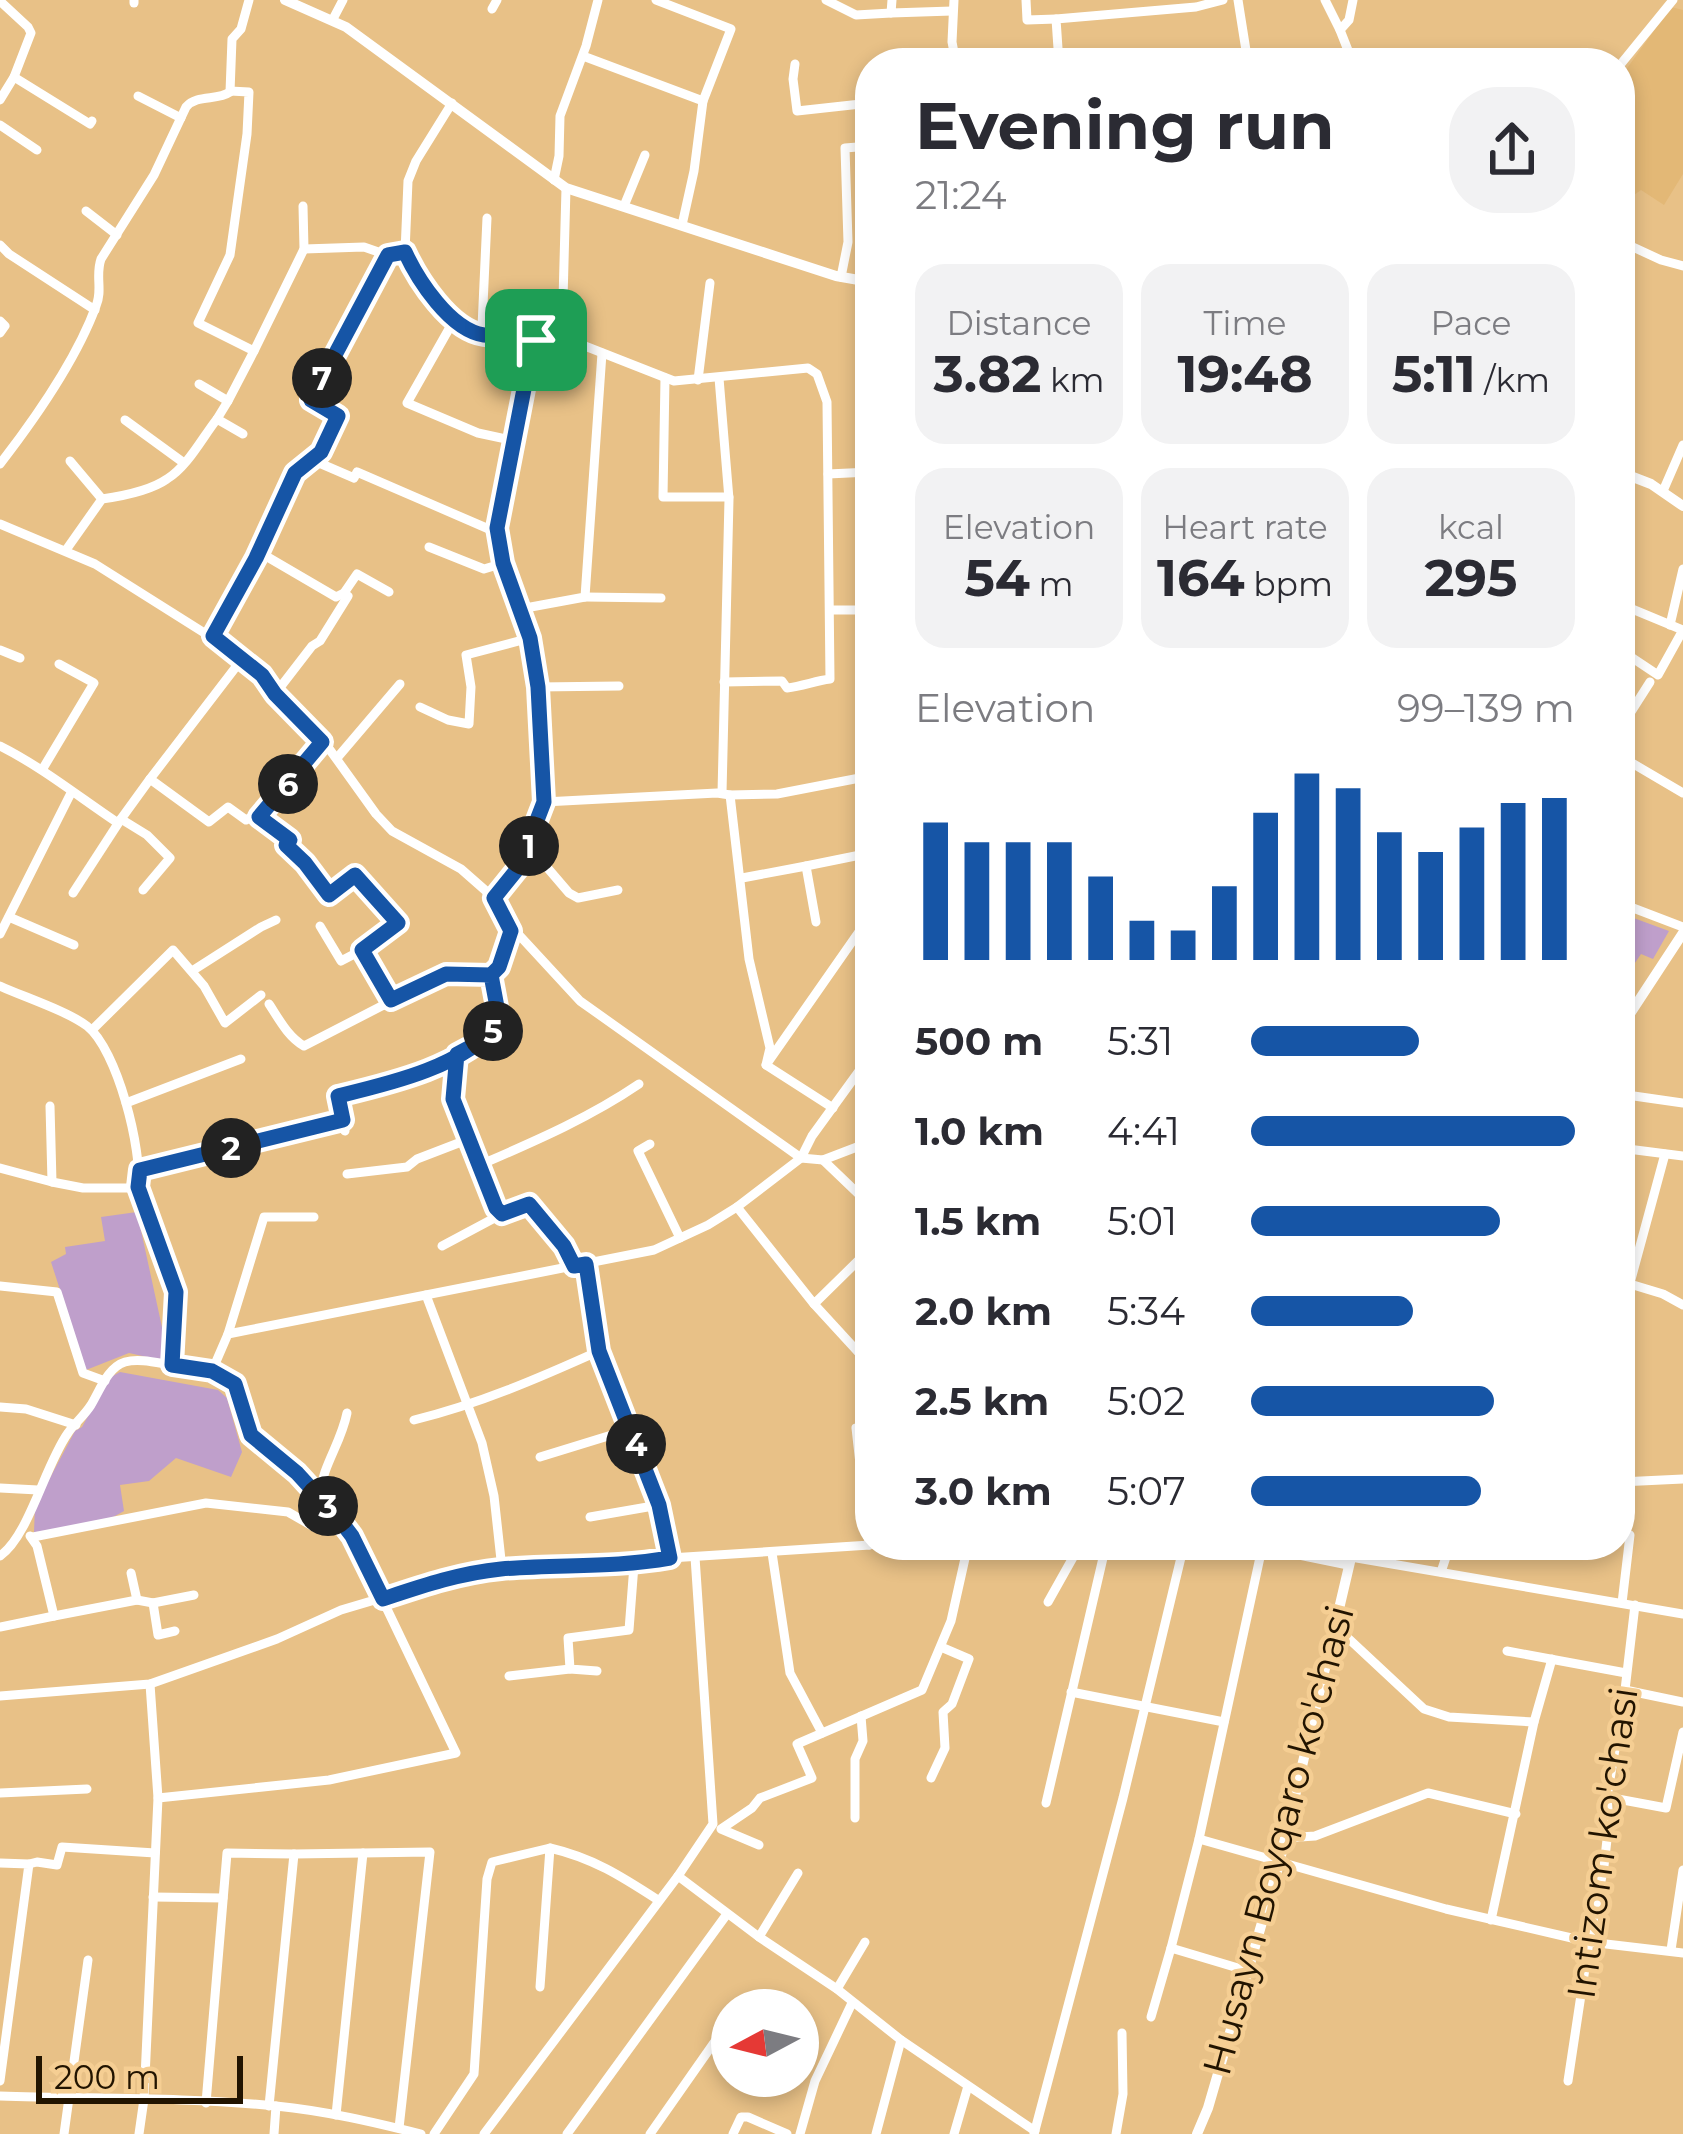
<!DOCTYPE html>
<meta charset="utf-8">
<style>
:root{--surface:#fff;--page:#f2f2f3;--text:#2b2b33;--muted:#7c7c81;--accent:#1655a6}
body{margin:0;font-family:Montserrat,sans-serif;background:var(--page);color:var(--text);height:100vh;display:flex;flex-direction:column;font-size:45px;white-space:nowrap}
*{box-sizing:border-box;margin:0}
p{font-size:39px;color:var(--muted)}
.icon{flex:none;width:66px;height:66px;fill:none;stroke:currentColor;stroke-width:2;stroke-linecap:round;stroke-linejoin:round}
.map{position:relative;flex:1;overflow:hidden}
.side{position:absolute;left:855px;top:48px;width:780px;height:1512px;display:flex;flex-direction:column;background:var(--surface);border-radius:48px;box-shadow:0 6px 18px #0003}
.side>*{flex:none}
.needle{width:78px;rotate:263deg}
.buttons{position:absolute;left:711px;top:1989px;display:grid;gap:24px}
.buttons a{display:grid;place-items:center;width:108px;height:108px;border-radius:50%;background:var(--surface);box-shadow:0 6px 18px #0003;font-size:60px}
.scale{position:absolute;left:36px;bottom:30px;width:207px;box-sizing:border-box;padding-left:12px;border:6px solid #221400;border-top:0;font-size:33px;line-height:42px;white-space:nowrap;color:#221400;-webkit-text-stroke:9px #f5ce93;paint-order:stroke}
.pin{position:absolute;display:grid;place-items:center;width:102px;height:102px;color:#fff;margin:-51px;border-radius:24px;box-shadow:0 6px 18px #0006}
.km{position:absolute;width:60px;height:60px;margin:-30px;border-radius:50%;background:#222;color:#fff;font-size:33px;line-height:60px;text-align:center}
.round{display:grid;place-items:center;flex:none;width:126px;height:126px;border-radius:48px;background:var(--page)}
.overview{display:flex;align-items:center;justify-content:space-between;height:204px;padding:0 60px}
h1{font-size:66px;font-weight:700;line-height:90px}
.figures{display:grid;grid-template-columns:repeat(3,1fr);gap:18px;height:204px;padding:12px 60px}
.figures div{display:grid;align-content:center;border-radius:30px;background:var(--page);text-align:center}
.figures b{font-size:51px;font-weight:700}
.figures small{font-size:33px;font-weight:400}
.figures p{font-size:33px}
.chart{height:336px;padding:24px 60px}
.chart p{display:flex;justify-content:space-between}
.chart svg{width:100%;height:216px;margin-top:12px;stroke:var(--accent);stroke-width:6}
ul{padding:0 60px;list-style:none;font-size:39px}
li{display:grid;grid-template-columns:192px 144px 1fr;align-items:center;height:90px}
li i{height:30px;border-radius:15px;background:var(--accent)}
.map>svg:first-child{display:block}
.built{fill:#e3b876}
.green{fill:#bf9fcb}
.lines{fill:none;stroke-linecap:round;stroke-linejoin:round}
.minor{stroke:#fff;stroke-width:9}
.major{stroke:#fff;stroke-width:10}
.route-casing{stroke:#fff;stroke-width:24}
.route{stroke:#1655a6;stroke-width:15}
.labels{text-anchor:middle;stroke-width:9;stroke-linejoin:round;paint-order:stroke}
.street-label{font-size:39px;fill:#221400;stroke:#f5ce93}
</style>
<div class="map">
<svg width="1683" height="2134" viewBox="0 0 1683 2134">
<rect width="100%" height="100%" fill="#e8c187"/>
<polygon class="built" points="1671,7 1683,10 1683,174 1664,205 1641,190 1620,205 1620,78"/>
<g class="green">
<polygon points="1620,913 1669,931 1653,959 1641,954 1620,985"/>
<polygon points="137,1212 165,1341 165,1361 129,1353 86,1370 51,1262 66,1254 65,1247 105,1241 101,1217"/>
<path d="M120,1372L218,1390L227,1398L242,1452L231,1477L176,1458L149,1481L120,1485L124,1511C98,1527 64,1531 34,1532L35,1506L75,1431L82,1427L109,1378Z"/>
</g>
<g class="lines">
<g class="minor">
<polyline points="826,0 856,15 891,13"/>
<polyline points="892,0 891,13 952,11"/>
<polyline points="954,0 952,42 956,63"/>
<polyline points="1026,0 1027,20 1056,19"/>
<polyline points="1238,0 1248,63"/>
<polyline points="1325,0 1340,30 1353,63"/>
<polyline points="0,1 28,27 31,33 14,77 0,100"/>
<polyline points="134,3 134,0"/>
<polyline points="492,9 497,0"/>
<polyline points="333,19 343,0"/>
<polyline points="1340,30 1349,20 1353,0"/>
<polyline points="583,56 703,101 731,29 656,0"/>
<polyline points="1059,63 1056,19 1196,7 1223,0"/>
<polyline points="795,64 793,79 797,111 870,103"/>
<polyline points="1620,65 1673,0"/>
<polyline points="14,77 90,124 92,121"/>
<polyline points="138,96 181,118"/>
<path d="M452,103L416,161L408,181L405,252C418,280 450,330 484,335C500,337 517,335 533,335L536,340"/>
<polyline points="0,125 37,150"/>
<polyline points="554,180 559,156 560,116 586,46 598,0"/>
<path d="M566,188L562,337L674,381L808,368L817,374L827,402L830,679C815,681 803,686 787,688L782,681L724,682"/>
<polyline points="624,206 645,155"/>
<polyline points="86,211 117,235"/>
<polyline points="682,225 694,171 703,101"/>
<polyline points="1620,241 1661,260 1683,266"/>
<polyline points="0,245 9,254 95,310"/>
<polyline points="304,249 364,247 387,255"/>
<polyline points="841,277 848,242 845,148 870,146"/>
<polyline points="454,320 407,403 478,433 515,441"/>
<polyline points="0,321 5,326 0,333"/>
<polyline points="562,329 536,340 531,353 497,528 504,563 530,638 538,687 619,686"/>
<polyline points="480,335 482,327 487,218"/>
<polyline points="254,351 304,249 303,206"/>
<polyline points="665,378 663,497 729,497"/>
<polyline points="719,378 729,499 722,793"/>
<polyline points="698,380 710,283"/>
<polyline points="199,384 228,401 217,419"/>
<polyline points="228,401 254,351 198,323 230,255 247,134 249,92 230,91"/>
<polyline points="125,420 184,463"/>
<polyline points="310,459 354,478 357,472 498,533"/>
<polyline points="70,461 102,499"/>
<path d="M0,464C34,420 77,358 96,306C103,290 95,276 101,259L154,175L186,107C197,94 217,101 230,92L232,39L241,29L249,0"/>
<polyline points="828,474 870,472"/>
<polyline points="1663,491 1683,445"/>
<polyline points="0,524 95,564 233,651 262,675 275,694 330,750 376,814 392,831 461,869 494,898 511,931 520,936 580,1001 801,1158 823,1160 870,1142"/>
<polyline points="1620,541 1621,541"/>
<polyline points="429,547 484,569 504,563"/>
<path d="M66,550L102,499C123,496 150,491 167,479C188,466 202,438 217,419L243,434"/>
<polyline points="259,552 336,597 344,593 357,574 389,592"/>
<polyline points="585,597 661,598"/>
<polyline points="1620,604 1683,630 1658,675 1625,653"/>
<polyline points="520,609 585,597 602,353"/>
<polyline points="830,610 870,610"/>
<polyline points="1670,625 1683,569"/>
<polyline points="213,636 256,558 295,473 321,451 338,416 311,400 387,255 405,252"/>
<polyline points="0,650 20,658"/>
<polyline points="242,659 150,779 209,822 228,807 246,820 255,815 259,817 322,743"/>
<polyline points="275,694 312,646 320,641 348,596 344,593"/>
<polyline points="420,707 448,720 469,724 471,687 466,655 530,638"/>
<polyline points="1620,729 1650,682"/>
<path d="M0,746C42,767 79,797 118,823"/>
<polyline points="1620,756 1683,793"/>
<polyline points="337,758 400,684"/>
<polyline points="42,770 94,683 59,664"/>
<polyline points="730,795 777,794 870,776"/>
<polyline points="544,802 717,793 730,795 749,959 770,1048 766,1065"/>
<polyline points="259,817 289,840 285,845 305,863 329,895 355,875 398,923 362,950"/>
<polyline points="522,859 545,865 569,893 578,898 618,890"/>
<polyline points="742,878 806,866"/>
<polyline points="143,890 170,858 147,835 121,819 150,779"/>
<polyline points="73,893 121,819"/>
<polyline points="494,898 519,867 544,802 538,687"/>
<polyline points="1620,903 1683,927"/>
<polyline points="9,917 74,945"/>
<polyline points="816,922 806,866 870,853"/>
<polyline points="320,926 341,961 362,950 391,1000"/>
<polyline points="0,934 71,793"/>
<polyline points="192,971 261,927 276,920"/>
<path d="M0,986C24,997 67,1011 87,1026C117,1049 143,1151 138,1188L176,1292L172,1365L212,1371L235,1384L251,1435L319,1495L352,1536L456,1753L329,1780L158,1798"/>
<path d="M269,1004C279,1019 288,1037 304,1046L440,976L491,975L499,967L511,931"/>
<polyline points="92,1030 173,950 204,986 225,1023 261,995"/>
<polyline points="457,1054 453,1099 469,1139"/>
<polyline points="1620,1094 1683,1103"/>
<polyline points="126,1103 241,1059"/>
<polyline points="50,1106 52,1182 83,1188 138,1188"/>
<polyline points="833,1108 766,1065 870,916"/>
<path d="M345,1131L338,1096C392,1083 463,1066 500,1023L491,975"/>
<polyline points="650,1144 638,1151 680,1238"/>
<polyline points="1620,1148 1683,1156"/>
<polyline points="823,1160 870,1205"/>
<path d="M480,1165C535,1141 589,1118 639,1084"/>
<polyline points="0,1168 52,1182"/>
<polyline points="140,1170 343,1120"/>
<polyline points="347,1174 407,1167 417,1159 469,1139 496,1208 502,1214"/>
<polyline points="737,1207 814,1304 870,1249"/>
<polyline points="442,1246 502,1214 529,1204 564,1246 574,1266"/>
<polyline points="586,1264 599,1351 659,1505 670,1558"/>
<polyline points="1620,1281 1663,1294 1683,1305"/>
<polyline points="1630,1283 1665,1154"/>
<polyline points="0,1286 57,1292 83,1373 105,1381"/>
<polyline points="426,1295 482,1443 494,1496 502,1569"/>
<polyline points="814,1304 870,1365"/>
<polyline points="228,1334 264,1217 314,1217"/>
<polyline points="212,1371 228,1334 654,1250 708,1225 737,1207 801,1158 812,1136 870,1056"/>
<polyline points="0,1407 26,1409 76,1425"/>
<path d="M414,1420C479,1404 539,1378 599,1351"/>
<polyline points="540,1457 631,1429"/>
<polyline points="1620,1482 1683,1479"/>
<polyline points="0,1488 38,1490"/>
<path d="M319,1495C324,1463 341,1443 347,1413"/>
<polyline points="590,1517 659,1505"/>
<polyline points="33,1537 206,1503 288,1512 314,1527 339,1519"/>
<polyline points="869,1545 856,1428 870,1426"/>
<polyline points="1250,1545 1348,1565"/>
<polyline points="772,1553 790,1673 822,1733"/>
<path d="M0,1556C29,1536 45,1465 68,1433C74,1424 84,1416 91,1405C100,1390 108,1367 125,1362C139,1358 158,1363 172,1365"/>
<polyline points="1351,1557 1683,1614"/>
<polyline points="1441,1572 1450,1545"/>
<polyline points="137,1600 153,1603 194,1595"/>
<polyline points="1048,1602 1080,1545"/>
<polyline points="153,1603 158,1635 175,1631"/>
<polyline points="1622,1603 1630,1535"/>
<polyline points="54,1616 137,1600 131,1573"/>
<polyline points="1335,1626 1424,1709 1449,1717 1534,1722"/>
<polyline points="0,1627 54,1616 37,1546 30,1536"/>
<polyline points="1507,1651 1626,1673"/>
<polyline points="597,1671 570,1669 568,1638 629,1630 634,1565"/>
<polyline points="509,1676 570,1669"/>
<polyline points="1625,1690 1683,1702"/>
<polyline points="1071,1692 1224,1722"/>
<polyline points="0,1696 150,1684 277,1639 341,1610 459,1575 502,1569 634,1565 670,1558 870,1545"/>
<polyline points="931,1778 945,1748 943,1712 952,1704 969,1659 941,1647"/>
<polyline points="0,1793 87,1789"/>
<polyline points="1607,1797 1666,1808 1683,1732"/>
<polyline points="1046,1803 1106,1545"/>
<polyline points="855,1818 855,1759 863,1741 861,1716"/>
<polyline points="1285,1838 1315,1836 1428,1793 1516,1814"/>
<polyline points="1199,1839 1446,1909 1589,1942 1683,1953"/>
<polyline points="759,1845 721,1829 752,1808 760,1798 812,1778 797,1744 922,1690 951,1621 968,1545"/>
<path d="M550,1848C593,1858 621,1876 658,1900"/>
<polyline points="294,1854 430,1852 399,2128"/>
<polyline points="0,1863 29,1864 0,2081"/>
<polyline points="29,1864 37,1862 57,1865 62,1847 155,1853"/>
<polyline points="678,1876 759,1937 837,1989 901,2040 1035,2131"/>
<polyline points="153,1897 223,1898"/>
<polyline points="1491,1920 1534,1722 1552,1659"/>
<polyline points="759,1937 798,1873"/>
<polyline points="1171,1948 1199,1839 1262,1548"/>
<polyline points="1671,1950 1683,1870"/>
<polyline points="837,1989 865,1942"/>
<polyline points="1151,2017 1171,1948 1248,1971"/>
<polyline points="1568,2081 1589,1942 1604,1866 1609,1822 1607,1797 1625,1690 1635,1605"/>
<path d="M0,2096C92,2099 185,2097 276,2106C326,2111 373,2122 421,2134"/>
<polyline points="206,2103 227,1853 294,1854 269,2106"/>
<polyline points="336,2115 363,1853"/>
<polyline points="64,2134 88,1960"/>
<polyline points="139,2134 144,2099 158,1798 150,1684"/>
<polyline points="274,2134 276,2106"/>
<polyline points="434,2134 474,2074 487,1879 492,1862 550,1848 540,1987"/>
<polyline points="484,2134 678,1876 713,1824 695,1557"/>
<polyline points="567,2134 727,1914"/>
<polyline points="650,2134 732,2017"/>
<polyline points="733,2134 741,2117 748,2117 787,2134"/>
<polyline points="800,2134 815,2081 852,2003"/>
<polyline points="876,2134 901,2040"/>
<polyline points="954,2134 968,2086"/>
<polyline points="1034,2134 1123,1798 1184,1545"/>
<polyline points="1116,2134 1123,2094 1122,2033"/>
</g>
<g class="major">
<polyline points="285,0 346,27 566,188 836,276 870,282"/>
<polyline points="1620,472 1651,484 1683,506"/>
<polyline points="1620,1029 1683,933"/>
<polyline points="1197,2134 1208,2108 1279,1864 1354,1545"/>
</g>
</g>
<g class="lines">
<defs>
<path id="route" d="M536,340L531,353L497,528L503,563L530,638L538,687L544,802L519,867L494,898L511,931L499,967L491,975L500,1023C462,1067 392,1083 338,1096L343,1120L140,1170L138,1187L176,1292L172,1365L212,1371L235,1384L251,1435L297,1473L339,1519L352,1536L383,1599C422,1586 460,1573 501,1569C558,1564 614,1568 670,1558L659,1505L599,1351L586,1264L574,1266L564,1246L529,1204L502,1214L496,1208L453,1099L457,1054L487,1038L500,1023L491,975L446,974L391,1000L362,950L398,923L355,875L329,895L305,863L286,845L290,840L259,817L322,742L275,694L262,675L213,636L256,558L295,473L321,452L338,416L311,400L388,255L405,252C418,280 450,330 484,335C500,337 517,335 533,334L536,340"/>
</defs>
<use href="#route" class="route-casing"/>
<use href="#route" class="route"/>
</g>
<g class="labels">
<g class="street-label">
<text transform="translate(1278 1840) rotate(-75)" y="14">Husayn Boyqaro ko'chasi</text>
<text transform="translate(1602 1843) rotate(-82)" y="14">Intizom ko'chasi</text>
</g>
</g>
</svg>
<div class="buttons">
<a><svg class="needle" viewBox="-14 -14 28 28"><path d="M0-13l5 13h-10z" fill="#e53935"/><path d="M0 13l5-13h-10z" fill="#7c7c81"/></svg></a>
</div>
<div class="scale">200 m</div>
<div class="pin" style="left:536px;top:340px;background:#1e9e55"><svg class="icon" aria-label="arrive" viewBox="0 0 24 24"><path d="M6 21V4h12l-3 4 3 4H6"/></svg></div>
<b class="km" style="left:529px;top:846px">1</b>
<b class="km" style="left:231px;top:1148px">2</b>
<b class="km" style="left:328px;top:1506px">3</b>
<b class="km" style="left:636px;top:1444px">4</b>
<b class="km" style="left:493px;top:1031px">5</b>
<b class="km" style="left:288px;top:784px">6</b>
<b class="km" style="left:322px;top:378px">7</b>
<section class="side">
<div class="overview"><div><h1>Evening run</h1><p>21:24</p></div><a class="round"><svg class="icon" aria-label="share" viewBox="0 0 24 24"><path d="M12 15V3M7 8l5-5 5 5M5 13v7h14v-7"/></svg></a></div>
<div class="figures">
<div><p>Distance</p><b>3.82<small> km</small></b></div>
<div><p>Time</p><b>19:48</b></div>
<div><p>Pace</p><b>5:11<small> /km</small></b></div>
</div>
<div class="figures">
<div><p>Elevation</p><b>54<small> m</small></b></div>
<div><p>Heart rate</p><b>164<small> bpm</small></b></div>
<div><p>kcal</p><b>295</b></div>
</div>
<div class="chart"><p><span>Elevation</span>99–139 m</p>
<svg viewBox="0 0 160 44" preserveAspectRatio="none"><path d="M5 44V16M15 44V20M25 44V20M35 44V20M45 44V27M55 44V36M65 44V38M75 44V29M85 44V14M95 44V6M105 44V9M115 44V18M125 44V22M135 44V17M145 44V12M155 44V11"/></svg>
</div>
<ul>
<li><b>500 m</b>5:31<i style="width:52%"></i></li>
<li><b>1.0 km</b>4:41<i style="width:100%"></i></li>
<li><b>1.5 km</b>5:01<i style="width:77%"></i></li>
<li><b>2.0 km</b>5:34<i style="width:50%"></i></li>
<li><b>2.5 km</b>5:02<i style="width:75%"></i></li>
<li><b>3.0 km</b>5:07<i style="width:71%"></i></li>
</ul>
</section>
</div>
